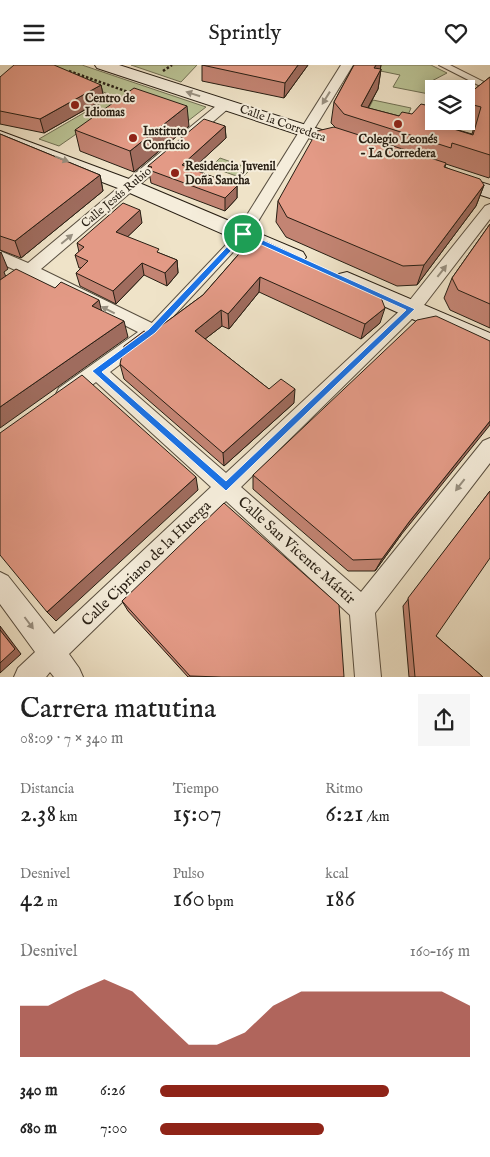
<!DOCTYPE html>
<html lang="es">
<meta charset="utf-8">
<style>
:root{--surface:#fff;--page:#f6f6f6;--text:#222;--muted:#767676;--accent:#8f2418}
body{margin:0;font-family:"IM FELL English",serif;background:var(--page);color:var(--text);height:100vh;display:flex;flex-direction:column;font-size:19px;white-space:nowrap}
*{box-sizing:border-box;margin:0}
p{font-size:16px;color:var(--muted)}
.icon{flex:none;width:28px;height:28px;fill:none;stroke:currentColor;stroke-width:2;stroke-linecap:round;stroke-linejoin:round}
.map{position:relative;height:612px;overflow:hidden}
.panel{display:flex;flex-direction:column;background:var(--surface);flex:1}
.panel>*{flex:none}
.buttons{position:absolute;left:425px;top:15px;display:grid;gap:10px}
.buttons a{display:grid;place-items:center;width:50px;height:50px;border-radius:0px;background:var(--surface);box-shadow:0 2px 12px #0003;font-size:25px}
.pin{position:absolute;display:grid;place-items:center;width:42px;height:42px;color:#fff;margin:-21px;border:2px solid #fff;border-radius:50%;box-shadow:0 1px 5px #0007}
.round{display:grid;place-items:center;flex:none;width:52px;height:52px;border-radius:0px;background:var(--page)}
.summary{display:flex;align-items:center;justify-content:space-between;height:85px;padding:0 20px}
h1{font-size:28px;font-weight:600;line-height:38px}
.metrics{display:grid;grid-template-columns:repeat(3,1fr);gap:8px;height:85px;padding:5px 20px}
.metrics div{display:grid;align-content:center}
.metrics b{font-size:25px;font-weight:600}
.metrics small{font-size:14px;font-weight:400}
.metrics p{font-size:14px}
.chart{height:140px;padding:10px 20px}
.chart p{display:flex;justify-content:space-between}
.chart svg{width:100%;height:90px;margin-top:5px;fill:var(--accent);opacity:.7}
ul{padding:0 20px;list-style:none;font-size:16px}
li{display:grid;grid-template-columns:80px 60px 1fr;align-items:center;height:38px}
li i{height:12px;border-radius:6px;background:var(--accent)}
header{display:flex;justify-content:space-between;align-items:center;height:65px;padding:0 20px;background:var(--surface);font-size:22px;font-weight:600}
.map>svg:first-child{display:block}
.green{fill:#bac395;stroke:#707054}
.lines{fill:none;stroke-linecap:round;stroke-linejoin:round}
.pedestrian-casing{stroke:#594f40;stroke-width:2}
.minor-casing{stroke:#594f40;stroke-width:2}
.secondary-casing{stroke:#271e13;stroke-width:2}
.path{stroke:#271e13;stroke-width:2.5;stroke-dasharray:2.5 2;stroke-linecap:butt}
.pedestrian{fill:#f5eddb;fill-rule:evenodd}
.minor{fill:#f5eddb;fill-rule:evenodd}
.secondary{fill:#f5eddb;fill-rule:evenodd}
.wall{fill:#c38473;stroke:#271e13}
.shaded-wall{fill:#9f6c5e;stroke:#271e13}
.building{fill:#e39a86;stroke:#271e13}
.oneway{fill:#989081}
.route{fill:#1a73e8;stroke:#fff;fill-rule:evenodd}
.poi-dot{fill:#8f2418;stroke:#f5eddb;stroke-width:2}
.labels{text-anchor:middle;stroke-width:4;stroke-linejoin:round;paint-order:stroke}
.far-poi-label{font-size:12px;font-weight:bold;fill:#271e13;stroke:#f5eddb;text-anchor:start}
.far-street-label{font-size:12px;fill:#271e13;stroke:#f5eddb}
.street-label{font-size:15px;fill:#271e13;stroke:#f5eddb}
</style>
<header><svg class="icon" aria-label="menu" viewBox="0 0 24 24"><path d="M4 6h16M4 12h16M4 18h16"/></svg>Sprintly<svg class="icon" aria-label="heart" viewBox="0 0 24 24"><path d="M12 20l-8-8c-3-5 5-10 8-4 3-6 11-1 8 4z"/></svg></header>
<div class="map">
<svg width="490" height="612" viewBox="0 0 490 612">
<rect width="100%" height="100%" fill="#efe3c8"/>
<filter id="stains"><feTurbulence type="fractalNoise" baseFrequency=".004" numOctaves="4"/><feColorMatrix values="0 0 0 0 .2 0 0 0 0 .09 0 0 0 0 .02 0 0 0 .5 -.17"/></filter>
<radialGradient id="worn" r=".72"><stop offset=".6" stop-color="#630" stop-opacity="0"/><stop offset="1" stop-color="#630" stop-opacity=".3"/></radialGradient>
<g class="green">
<polygon points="43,0 82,0 206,42 188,56 110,30"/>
<polygon points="131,0 197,0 181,17"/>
<polygon points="362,0 431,0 447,8 426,19 441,22 434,24 434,30 393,22 400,10 361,2"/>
<polygon points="106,35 118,40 59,81 39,74"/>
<polygon points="373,35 411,43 405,57 366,49"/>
<polygon points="220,93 251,104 242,113 211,102"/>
</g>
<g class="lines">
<defs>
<g id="pedestrian">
<polygon points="439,0 450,0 490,20 490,26"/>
<polygon points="243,165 247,166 249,169 247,172 157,269 147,269 145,266 147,263 239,166"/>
</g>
<g id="minor">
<polygon points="341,0 353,0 248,173 238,173 235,169"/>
<polygon points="226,35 232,39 230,42 193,74 183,74 181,71 183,68 222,36"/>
<path d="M167,85L174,89L172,92L41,204L158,261L161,266L158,271L110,307L226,408L406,240L485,141L490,139V154L418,248L241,422L361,527L483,376L490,373V398L375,548L381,612H355L350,550L226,436L69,589L79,603L83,612H54L50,607L46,612H14L18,603L35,587L0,539V507L8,511L54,569L211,422L96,317C85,325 73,339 59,335L56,329L59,323L138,267L31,213L6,230L0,232V218L17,206L0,198V186L28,198L162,86Z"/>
</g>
<g id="secondary">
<polygon points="95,0 119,0 356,76 358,80 356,84 349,86 342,84 97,3"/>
<polygon points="0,66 137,117 303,187 306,192 303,197 295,200 287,197 123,125 0,78"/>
<polygon points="448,107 490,120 490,133 441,117 438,113 441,109"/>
<polygon points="347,207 490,268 490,289 339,221 335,215 339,209"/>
</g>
</defs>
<use href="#pedestrian" class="pedestrian-casing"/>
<use href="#minor" class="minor-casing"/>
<use href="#secondary" class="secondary-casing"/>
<g class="path">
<polyline points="69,6 131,28"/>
<polyline points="163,6 172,0"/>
</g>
<use href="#pedestrian" class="pedestrian"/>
<use href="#minor" class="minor"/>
<use href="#secondary" class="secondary"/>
</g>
<g class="wall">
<polygon points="202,0 308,0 284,33 202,16"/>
<polygon points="354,0 381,0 380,4 381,4 378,24 368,43 399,51 438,56 437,59 472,69 474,62 455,56 466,56 466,31 490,12 490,111 489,113 446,99 445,102 484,120 476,141 417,220 397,221 286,172 276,157 278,136 335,62 331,58 334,37"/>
<polygon points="0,12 101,20 104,34 44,68 0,59"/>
<polygon points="189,61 134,107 80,86 75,65"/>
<polygon points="225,61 226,73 192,104 237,121 237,133 225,146 151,118 148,101"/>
<polygon points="0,69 100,110 103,126 21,193 0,185"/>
<polygon points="142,158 127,172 159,188 177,195 178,208 167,221 144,210 116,239 80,221 76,208 81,203 79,203 75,190 79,187 77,178"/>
<polygon points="490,159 490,263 450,245 444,233 452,213"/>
<polygon points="245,182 380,258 361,274 259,227 229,264 222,261 205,274 269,324 294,338 224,401 124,314 120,299 150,269 203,230"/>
<polygon points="253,410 401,470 375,506 348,506 253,424"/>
<polygon points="490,426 436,571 483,612 409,612 403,541"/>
<polygon points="122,536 344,612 188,612 128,546"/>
</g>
<g class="shaded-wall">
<polygon points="298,0 308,0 284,33 285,18"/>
<polygon points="376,0 381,0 380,6 374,3"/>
<polygon points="381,4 378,24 361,55 361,41"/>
<polygon points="101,20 104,34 44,68 40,54"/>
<polygon points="187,41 189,61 134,107 130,86"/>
<polygon points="434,54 434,56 438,56 435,65 431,57"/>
<polygon points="225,61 226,73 183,113 182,100"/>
<polygon points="100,110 103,126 21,193 15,176"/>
<polygon points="484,120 476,141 417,220 424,200"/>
<polygon points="237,121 237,133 225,146 225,133"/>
<polygon points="140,145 142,158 119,180 116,167"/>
<polygon points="1,187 8,204 4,207 6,212 0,216 0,188"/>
<polygon points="177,195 178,208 167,221 165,208"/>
<polygon points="142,198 144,210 116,239 113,226"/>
<polygon points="260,212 259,227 229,264 228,249"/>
<polygon points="99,235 103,252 92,241"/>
<polygon points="385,243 380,258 361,274 365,259"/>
<polygon points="221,245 222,261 196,281 195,266"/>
<polygon points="124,256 128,272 0,363 0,342"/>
<polygon points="295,324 294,338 224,401 223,388"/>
<polygon points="490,356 490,360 401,470 375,506 382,494 409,457"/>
<polygon points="196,412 198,425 56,556 47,547"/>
<polygon points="0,561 21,589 0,608"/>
</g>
<g class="building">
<polygon points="14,0 54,0 101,20 40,54 0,46 0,12"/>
<polygon points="202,0 298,0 285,18"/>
<polygon points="354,0 376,0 374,3 381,4 361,41 399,51 402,47 412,49 421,39 434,42 434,54 431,57 473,70 481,42 466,38 466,31 490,12 490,90 452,78 451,83 344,49 334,37"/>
<polygon points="134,23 187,41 130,86 75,65"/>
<polygon points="204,54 225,61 182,100 237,121 225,133 149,105 152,102 148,101"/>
<polygon points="334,62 446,98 444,102 480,114 484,120 424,200 403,201 287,152 278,136 317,66"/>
<polygon points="0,69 100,110 15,176 0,171"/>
<polygon points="123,138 140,145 116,167 159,184 157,187 177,195 165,208 142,198 113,226 76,208 88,196 75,190 84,182 77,178"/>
<polygon points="490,159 490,239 458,225 452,213"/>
<polygon points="267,177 380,230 385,243 365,259 260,212 228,249 221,245 195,266 269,324 281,314 295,324 223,388 120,299 124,281 144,266 150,269 203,230 245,182"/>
<polygon points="16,204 55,223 61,217 99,235 92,241 124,256 0,342 0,215"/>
<polygon points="436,251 490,276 490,356 409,457 382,494 353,495 253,410 417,255"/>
<polygon points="82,310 196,412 47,547 0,490 0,368"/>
<polygon points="490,426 490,493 436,571 483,612 415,612 408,533"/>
<polygon points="224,438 339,540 344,612 221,612 190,611 122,536"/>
<polygon points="0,565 15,584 0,598"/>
</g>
<defs><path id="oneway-solid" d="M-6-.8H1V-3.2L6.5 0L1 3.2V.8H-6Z" transform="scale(1.25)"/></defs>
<g class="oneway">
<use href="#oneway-solid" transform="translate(193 29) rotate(-162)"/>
<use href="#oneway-solid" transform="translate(326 33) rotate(122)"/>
<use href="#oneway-solid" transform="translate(62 94) rotate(21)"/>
<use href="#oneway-solid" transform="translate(67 174) rotate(-40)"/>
<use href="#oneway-solid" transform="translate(442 206) rotate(-52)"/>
<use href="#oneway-solid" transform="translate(108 245) rotate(-153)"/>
<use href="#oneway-solid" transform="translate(460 420) rotate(128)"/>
<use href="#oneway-solid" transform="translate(29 558) rotate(53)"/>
</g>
<path class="route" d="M241,167H245L415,244L226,426L92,306L149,264ZM244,172L406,245L226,416L102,307L155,268Z"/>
<g class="poi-dot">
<circle cx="75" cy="40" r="5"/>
<circle cx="398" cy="59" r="5"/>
<circle cx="133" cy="73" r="5"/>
<circle cx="175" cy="108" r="5"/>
</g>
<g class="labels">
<g class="far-poi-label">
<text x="85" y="37">Centro de<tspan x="85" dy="14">Idiomas</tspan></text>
<text x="143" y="70">Instituto<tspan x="143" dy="14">Confucio</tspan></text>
<text x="398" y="78" text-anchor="middle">Colegio Leonés<tspan x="398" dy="14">- La Corredera</tspan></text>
<text x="185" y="105">Residencia Juvenil<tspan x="185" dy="14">Doña Sancha</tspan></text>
</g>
<g class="far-street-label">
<text transform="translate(283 58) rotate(19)" y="4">Calle la Corredera</text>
<text transform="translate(116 132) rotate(-40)" y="4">Calle Jesús Rubio</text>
</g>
<g class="street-label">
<text transform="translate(297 485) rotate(42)" y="5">Calle San Vicente Mártir</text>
<text transform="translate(146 498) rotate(-44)" y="5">Calle Cipriano de la Huerga</text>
</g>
</g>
<rect width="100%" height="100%" filter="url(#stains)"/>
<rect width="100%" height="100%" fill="url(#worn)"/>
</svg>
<div class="buttons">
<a><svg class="icon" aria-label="layers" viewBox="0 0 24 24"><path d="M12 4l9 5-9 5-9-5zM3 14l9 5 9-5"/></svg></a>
</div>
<div class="pin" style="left:243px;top:169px;background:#1e9e55"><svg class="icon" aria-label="arrive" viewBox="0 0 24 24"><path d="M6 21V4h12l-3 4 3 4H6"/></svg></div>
</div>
<section class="panel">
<div class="summary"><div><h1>Carrera matutina</h1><p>08:09 · 7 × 340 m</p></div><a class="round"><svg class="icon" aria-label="share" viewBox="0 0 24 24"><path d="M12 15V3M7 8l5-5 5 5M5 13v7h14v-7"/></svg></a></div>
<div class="metrics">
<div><p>Distancia</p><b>2.38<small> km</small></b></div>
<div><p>Tiempo</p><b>15:07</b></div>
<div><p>Ritmo</p><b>6:21<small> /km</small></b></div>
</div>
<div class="metrics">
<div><p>Desnivel</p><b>42<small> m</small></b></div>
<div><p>Pulso</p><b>160<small> bpm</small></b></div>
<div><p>kcal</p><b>186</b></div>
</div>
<div class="chart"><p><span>Desnivel</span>160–165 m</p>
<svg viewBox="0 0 160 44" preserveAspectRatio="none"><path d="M0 44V19L10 19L20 12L30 6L40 12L50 25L60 38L70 38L80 32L90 19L100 12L110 12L120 12L130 12L140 12L150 12L160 19V44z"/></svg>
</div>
<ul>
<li><b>340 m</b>6:26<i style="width:74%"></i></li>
<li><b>680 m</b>7:00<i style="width:53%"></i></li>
</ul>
</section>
